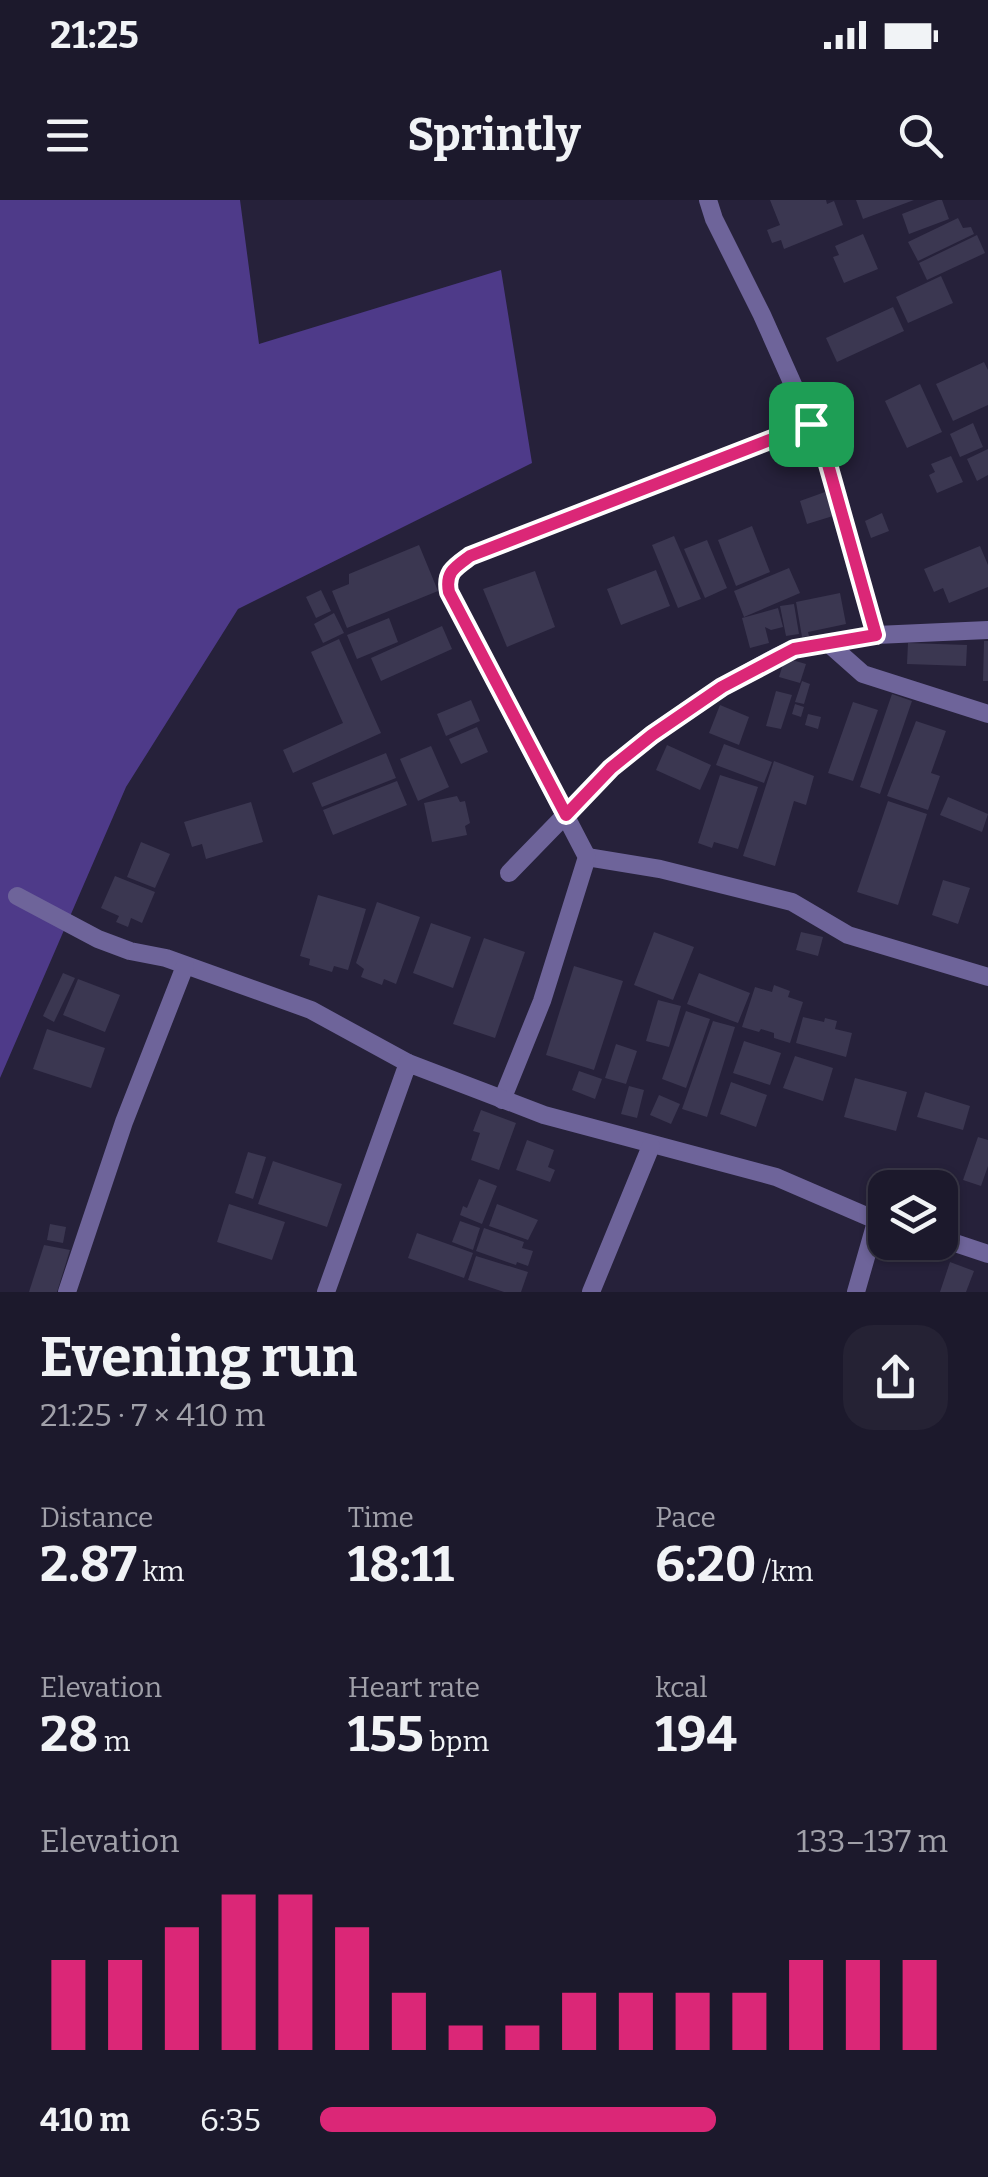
<!DOCTYPE html>
<meta charset="utf-8">
<style>
:root{--surface:#1c192c;--page:#252234;--text:#f1f3f6;--muted:#a0a0a9;--line:#3a3848;--accent:#db2777}
body{margin:0;font-family:Bitter,serif;background:var(--page);color:var(--text);height:100vh;display:flex;flex-direction:column;font-size:38px;white-space:nowrap}
*{box-sizing:border-box;margin:0}
p{font-size:32px;color:var(--muted)}
.icon{flex:none;width:55px;height:55px;fill:none;stroke:currentColor;stroke-width:2;stroke-linecap:round;stroke-linejoin:round}
.map{position:relative;height:1092px;overflow:hidden}
.details{display:flex;flex-direction:column;background:var(--surface);flex:1}
.details>*{flex:none}
.buttons{position:absolute;left:868px;top:970px;display:grid;gap:20px}
.buttons a{display:grid;place-items:center;width:90px;height:90px;border-radius:20px;background:var(--surface);box-shadow:0 2px 8px #0004,0 0 0 2px var(--line);font-size:50px}
.pin{position:absolute;display:grid;place-items:center;width:85px;height:85px;color:#fff;margin:-42px;border-radius:20px;box-shadow:0 5px 15px #0006}
.round{display:grid;place-items:center;flex:none;width:105px;height:105px;border-radius:30px;background:var(--page)}
.summary{display:flex;align-items:center;justify-content:space-between;height:170px;padding:0 40px}
h1{font-size:55px;font-weight:700;line-height:75px}
.metrics{display:grid;grid-template-columns:repeat(3,1fr);gap:15px;height:170px;padding:10px 40px}
.metrics div{display:grid;align-content:center}
.metrics b{font-size:50px;font-weight:700}
.metrics small{font-size:28px;font-weight:400}
.metrics p{font-size:28px}
.chart{height:280px;padding:20px 40px}
.chart p{display:flex;justify-content:space-between}
.chart svg{width:100%;height:180px;margin-top:10px;stroke:var(--accent);stroke-width:6}
ul{padding:0 40px;list-style:none;font-size:32px}
li{display:grid;grid-template-columns:160px 120px 1fr;align-items:center;height:75px}
li i{height:25px;border-radius:12px;background:var(--accent)}
.status{display:flex;justify-content:space-between;align-items:center;height:70px;padding:0 50px;background:var(--surface);direction:ltr}
.status svg{height:28px;fill:currentColor}
header{display:flex;justify-content:space-between;align-items:center;height:130px;padding:0 40px;background:var(--surface);font-size:45px;font-weight:700}
.map>svg:first-child{display:block}
.forest{fill:#4e3a89}
.building{fill:#3b3751}
.lines{fill:none;stroke-linecap:round;stroke-linejoin:round}
.street{stroke:#6e649a;stroke-width:18}
.route-casing{stroke:#fff;stroke-width:20}
.route{stroke:#db2777;stroke-width:12}
</style>
<div class="status"><b>21:25</b><svg viewBox="0 0 49 12"><path d="M0 12V9h3v3zM5 12V6h3v6zM10 12V3h3v9zM15 12V0h3v12zM26 1h20v11H26zM47 4h2v5h-2z"/></svg></div>
<header><svg class="icon" aria-label="menu" viewBox="0 0 24 24"><path d="M4 6h16M4 12h16M4 18h16"/></svg>Sprintly<svg class="icon" aria-label="search" viewBox="0 0 24 24"><circle cx="10" cy="10" r="6"/><path d="M15 15l6 6"/></svg></header>
<div class="map">
<svg width="988" height="1092" viewBox="0 0 988 1092">
<rect width="100%" height="100%" fill="#26213a"/>
<polygon class="forest" points="0,0 240,0 259,144 501,70 532,263 238,409 126,587 0,878"/>
<g class="building">
<polygon points="770,0 826,0 827,4 834,1 843,25 784,49 781,40 772,43 767,30 780,25"/>
<polygon points="856,0 914,0 863,19"/>
<polygon points="938,0 942,0 949,19 909,34 902,14"/>
<polygon points="958,18 963,28 971,27 974,34 918,61 908,42"/>
<polygon points="863,34 878,69 844,83 833,57 839,55 835,46"/>
<polygon points="977,35 985,53 927,80 919,63"/>
<polygon points="941,76 953,103 908,123 896,97"/>
<polygon points="893,107 904,131 837,162 826,138"/>
<polygon points="984,162 988,170 988,205 953,221 936,184"/>
<polygon points="920,184 942,232 907,248 885,201"/>
<polygon points="973,223 983,247 960,257 950,234"/>
<polygon points="988,249 988,275 977,281 967,259"/>
<polygon points="951,256 963,282 937,293 929,275 935,272 931,264"/>
<polygon points="825,292 833,316 807,324 800,301"/>
<polygon points="882,313 889,331 871,338 865,321"/>
<polygon points="752,326 770,372 736,386 718,340"/>
<polygon points="674,336 701,399 678,408 652,345"/>
<polygon points="707,340 727,388 705,398 684,349"/>
<polygon points="419,345 438,391 347,428 332,391 349,384 349,374"/>
<polygon points="980,346 988,365 988,387 949,403 943,388 934,392 924,369"/>
<polygon points="789,368 800,393 744,417 734,391"/>
<polygon points="656,370 670,406 621,425 607,389"/>
<polygon points="535,371 555,427 507,447 483,389"/>
<polygon points="321,390 331,411 316,418 306,397"/>
<polygon points="840,393 846,424 808,432 809,436 802,437 796,402"/>
<polygon points="794,404 799,434 786,436 780,406"/>
<polygon points="778,408 783,427 771,430 765,427 769,443 750,448 742,418"/>
<polygon points="334,413 344,433 323,443 314,424"/>
<polygon points="389,418 398,442 357,459 347,435"/>
<polygon points="442,426 452,449 381,481 371,458"/>
<polygon points="339,439 381,533 293,573 283,550 343,523 311,452"/>
<polygon points="984,441 988,441 988,481 983,481"/>
<polygon points="908,443 967,445 966,466 907,464"/>
<polygon points="785,458 806,464 800,483 779,477"/>
<polygon points="802,481 810,484 804,504 795,502"/>
<polygon points="776,491 792,495 781,529 766,526"/>
<polygon points="892,494 912,501 880,594 860,587"/>
<polygon points="471,500 480,521 446,536 437,514"/>
<polygon points="853,502 878,510 853,581 828,573"/>
<polygon points="795,504 804,507 801,517 792,514"/>
<polygon points="720,505 749,517 739,545 709,533"/>
<polygon points="808,514 821,517 818,529 805,525"/>
<polygon points="916,521 946,531 931,573 940,576 928,610 887,596"/>
<polygon points="477,527 488,552 461,564 449,539"/>
<polygon points="724,544 772,562 764,583 716,565"/>
<polygon points="667,545 711,565 700,590 656,570"/>
<polygon points="431,546 449,587 418,601 400,559"/>
<polygon points="386,553 396,578 322,607 312,583"/>
<polygon points="774,561 814,576 806,605 794,601 775,666 743,656"/>
<polygon points="720,575 758,587 738,649 714,642 712,648 698,643"/>
<polygon points="397,581 407,605 333,635 323,610"/>
<polygon points="457,596 460,602 465,601 470,623 465,626 467,635 432,642 424,603"/>
<polygon points="948,597 988,614 982,632 940,615"/>
<polygon points="888,601 927,614 898,705 857,692"/>
<polygon points="251,602 263,642 206,659 202,644 192,647 184,622"/>
<polygon points="141,642 170,654 155,688 127,677"/>
<polygon points="115,676 155,692 142,723 131,718 128,727 116,722 119,716 101,708"/>
<polygon points="943,680 970,688 958,724 932,715"/>
<polygon points="318,695 366,709 348,770 334,766 332,772 309,765 310,759 300,756"/>
<polygon points="377,702 420,717 396,784 384,779 382,785 361,777 364,769 356,763"/>
<polygon points="431,723 471,737 453,788 413,773"/>
<polygon points="654,732 694,747 673,800 634,785"/>
<polygon points="801,732 823,737 818,756 796,750"/>
<polygon points="484,738 525,752 495,838 453,824"/>
<polygon points="574,766 623,781 594,870 546,855"/>
<polygon points="63,773 75,778 54,822 43,816"/>
<polygon points="699,773 750,793 738,823 687,804"/>
<polygon points="78,779 120,795 105,832 63,815"/>
<polygon points="774,785 790,791 788,797 803,802 790,843 774,838 774,833 761,829 759,832 742,827 755,787 772,792"/>
<polygon points="658,800 681,806 669,847 646,841"/>
<polygon points="686,811 710,819 686,888 662,879"/>
<polygon points="803,817 824,822 825,818 837,821 835,829 852,833 846,857 796,843"/>
<polygon points="713,821 735,827 707,917 682,909"/>
<polygon points="47,829 105,848 91,888 33,869"/>
<polygon points="744,841 781,853 770,885 733,873"/>
<polygon points="616,844 637,851 626,884 605,878"/>
<polygon points="795,856 833,868 823,901 783,888"/>
<polygon points="579,871 602,879 595,899 572,890"/>
<polygon points="855,878 907,892 896,931 844,917"/>
<polygon points="731,882 767,895 756,927 720,914"/>
<polygon points="629,886 644,890 637,918 621,914"/>
<polygon points="925,892 970,906 963,930 917,917"/>
<polygon points="659,895 680,904 671,924 650,915"/>
<polygon points="481,910 516,923 499,970 471,960 480,933 473,931"/>
<polygon points="978,937 988,940 988,966 981,986 963,980"/>
<polygon points="527,940 554,950 548,967 555,970 550,982 516,970"/>
<polygon points="248,952 266,957 253,999 235,993"/>
<polygon points="273,961 342,984 327,1027 258,1004"/>
<polygon points="479,979 497,986 482,1024 460,1015 463,1006 467,1008"/>
<polygon points="229,1004 285,1022 272,1060 217,1042"/>
<polygon points="497,1004 538,1020 528,1040 489,1026"/>
<polygon points="460,1021 480,1028 473,1050 452,1042"/>
<polygon points="50,1024 66,1027 63,1043 47,1040"/>
<polygon points="484,1028 524,1042 522,1048 533,1051 528,1066 517,1062 516,1065 476,1051"/>
<polygon points="417,1033 473,1053 464,1078 408,1058"/>
<polygon points="44,1045 70,1050 57,1092 29,1092"/>
<polygon points="476,1056 528,1072 521,1092 504,1092 468,1080"/>
<polygon points="950,1062 974,1071 966,1092 940,1092"/>
</g>
<g class="lines">
<g class="street">
<polyline points="708,0 714,19 762,115 827,261 876,435"/>
<polyline points="828,443 863,474 988,514"/>
<polyline points="587,657 660,669 792,702 848,735 988,777"/>
<polyline points="509,673 611,568 651,535 722,487 776,457 794,449 876,435 988,430"/>
<polyline points="17,696 98,739 130,751 166,758 311,810 408,863"/>
<path d="M502,900L542,801L587,657L449,392C445,372 455,367 470,356L811,224"/>
<polyline points="940,1038 988,1054"/>
<polyline points="67,1092 124,922 185,766"/>
<polyline points="326,1092 408,863 544,915 776,977 885,1024"/>
<polyline points="591,1092 651,946"/>
<polyline points="856,1092 876,1022"/>
</g>
</g>
<g class="lines">
<defs>
<path id="route" d="M811,224L827,261L876,435L794,449L722,487L652,535L611,568L566,615L449,392C445,372 455,367 470,356Z"/>
</defs>
<use href="#route" class="route-casing"/>
<use href="#route" class="route"/>
</g>
</svg>
<div class="buttons">
<a><svg class="icon" aria-label="layers" viewBox="0 0 24 24"><path d="M12 4l9 5-9 5-9-5zM3 14l9 5 9-5"/></svg></a>
</div>
<div class="pin" style="left:811px;top:224px;background:#1e9e55"><svg class="icon" aria-label="arrive" viewBox="0 0 24 24"><path d="M6 21V4h12l-3 4 3 4H6"/></svg></div>
</div>
<section class="details">
<div class="summary"><div><h1>Evening run</h1><p>21:25 · 7 × 410 m</p></div><a class="round"><svg class="icon" aria-label="share" viewBox="0 0 24 24"><path d="M12 15V3M7 8l5-5 5 5M5 13v7h14v-7"/></svg></a></div>
<div class="metrics">
<div><p>Distance</p><b>2.87<small> km</small></b></div>
<div><p>Time</p><b>18:11</b></div>
<div><p>Pace</p><b>6:20<small> /km</small></b></div>
</div>
<div class="metrics">
<div><p>Elevation</p><b>28<small> m</small></b></div>
<div><p>Heart rate</p><b>155<small> bpm</small></b></div>
<div><p>kcal</p><b>194</b></div>
</div>
<div class="chart"><p><span>Elevation</span>133–137 m</p>
<svg viewBox="0 0 160 44" preserveAspectRatio="none"><path d="M5 44V22M15 44V22M25 44V14M35 44V6M45 44V6M55 44V14M65 44V30M75 44V38M85 44V38M95 44V30M105 44V30M115 44V30M125 44V30M135 44V22M145 44V22M155 44V22"/></svg>
</div>
<ul>
<li><b>410 m</b>6:35<i style="width:63%"></i></li>
</ul>
</section>
